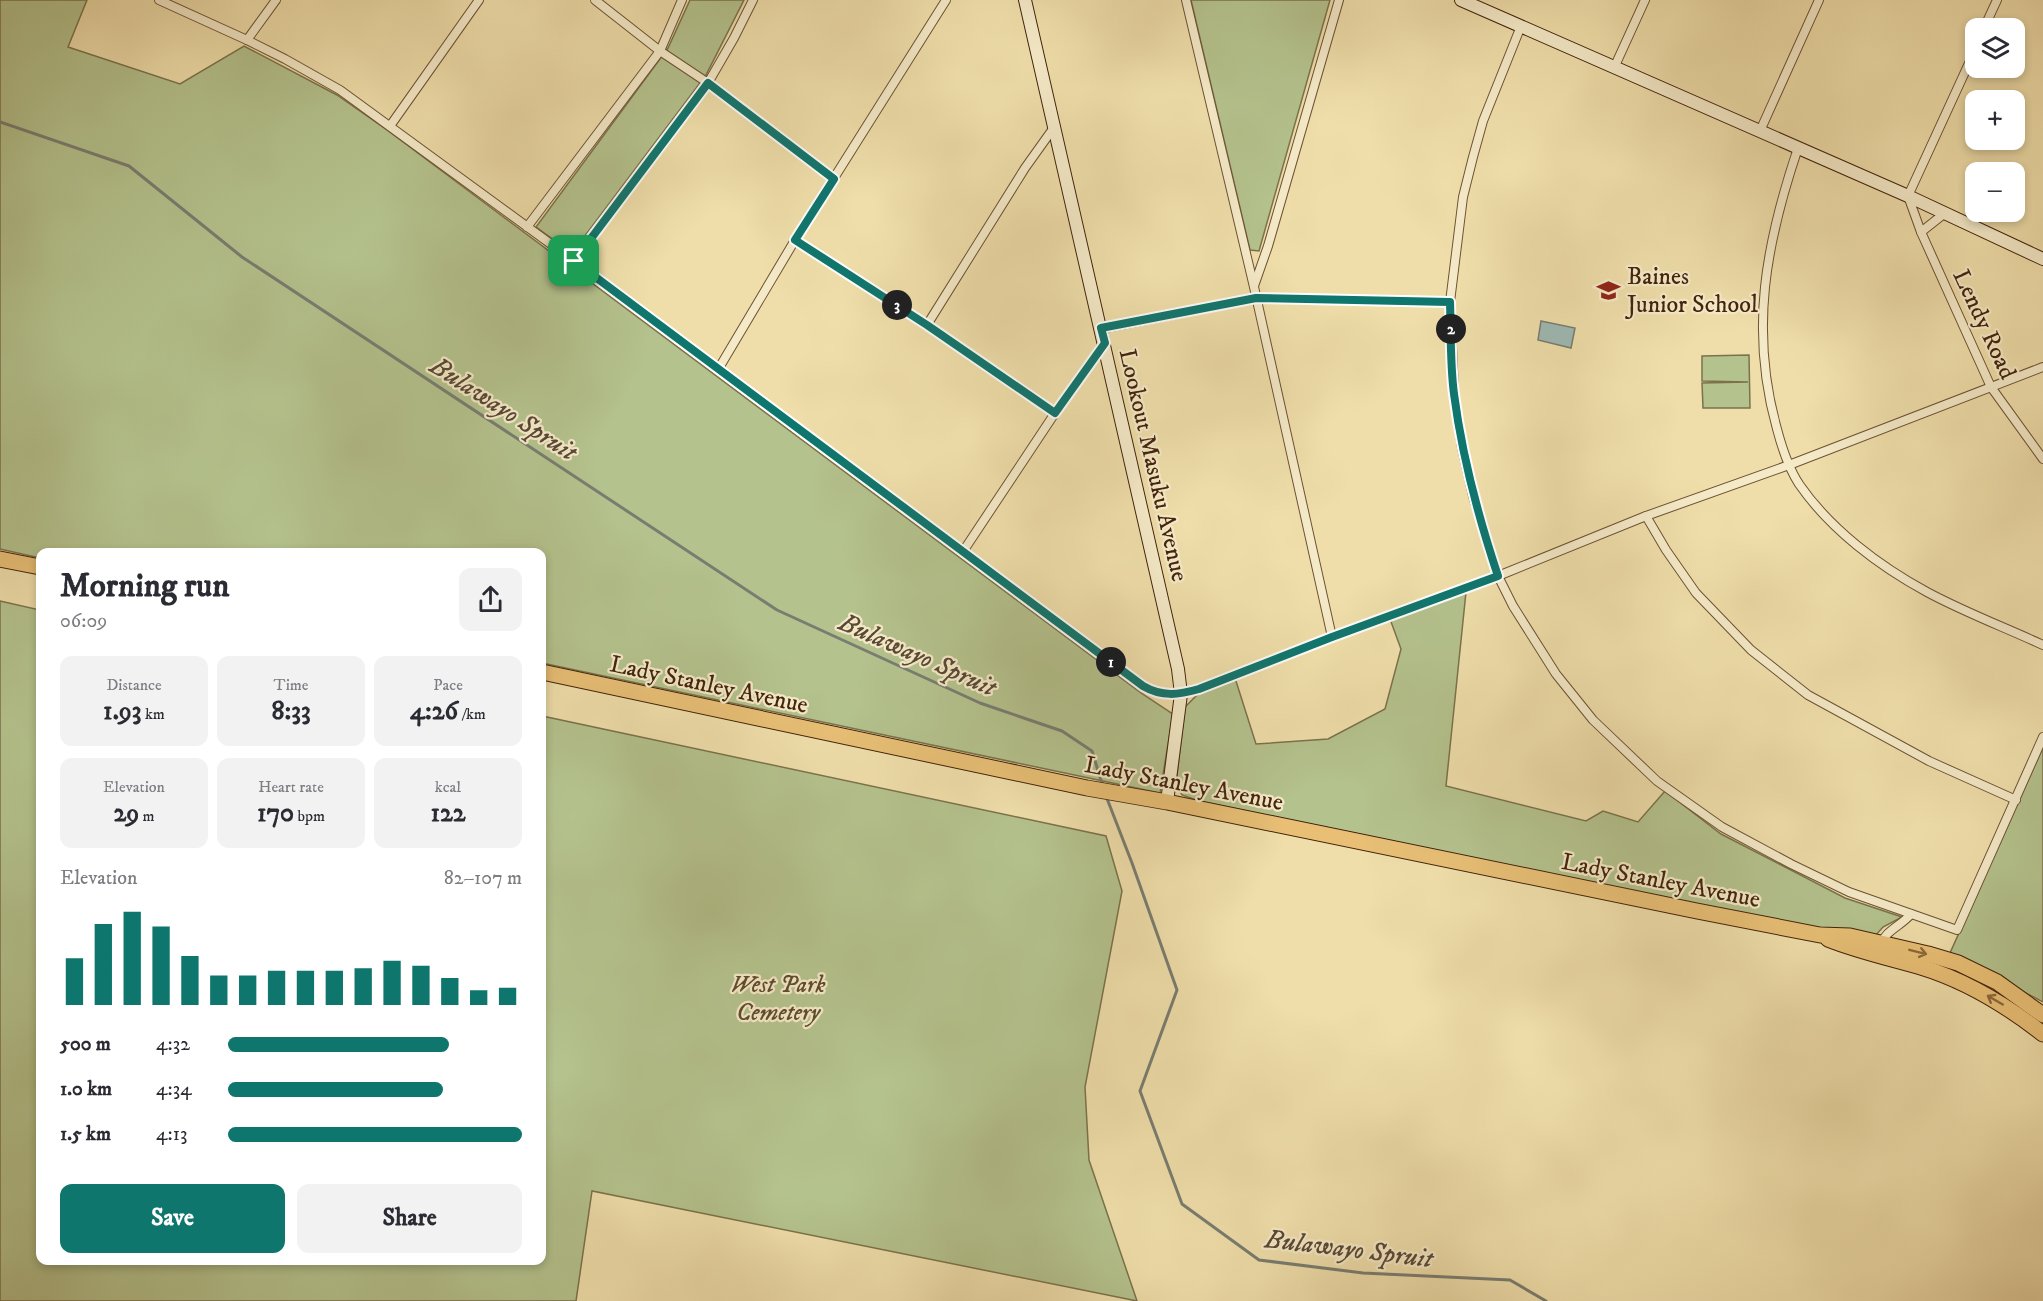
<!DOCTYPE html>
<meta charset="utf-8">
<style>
:root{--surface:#fff;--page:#f2f2f3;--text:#2b2b33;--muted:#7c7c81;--accent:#0f766e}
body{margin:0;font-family:"IM FELL DW Pica",serif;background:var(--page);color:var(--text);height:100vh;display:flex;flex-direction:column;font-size:22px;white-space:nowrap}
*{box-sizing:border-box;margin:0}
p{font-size:20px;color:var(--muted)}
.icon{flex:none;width:33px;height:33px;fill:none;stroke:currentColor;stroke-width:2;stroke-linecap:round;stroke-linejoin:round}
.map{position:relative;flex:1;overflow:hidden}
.details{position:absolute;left:36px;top:548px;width:510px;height:717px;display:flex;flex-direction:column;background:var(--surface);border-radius:12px;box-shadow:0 3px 9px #0003}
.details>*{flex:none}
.buttons{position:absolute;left:1965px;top:18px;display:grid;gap:12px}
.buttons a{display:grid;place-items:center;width:60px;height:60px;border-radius:12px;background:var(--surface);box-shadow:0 3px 9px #0003;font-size:30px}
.pin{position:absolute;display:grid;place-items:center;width:51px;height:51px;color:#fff;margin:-26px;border-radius:12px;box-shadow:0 3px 9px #0006}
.km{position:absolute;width:30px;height:30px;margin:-15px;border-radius:50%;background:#222;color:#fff;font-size:16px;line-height:30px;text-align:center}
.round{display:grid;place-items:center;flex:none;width:63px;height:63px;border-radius:12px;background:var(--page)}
.head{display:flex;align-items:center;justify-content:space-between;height:102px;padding:0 24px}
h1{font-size:33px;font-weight:800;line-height:45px}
.stats{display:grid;grid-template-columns:repeat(3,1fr);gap:9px;height:102px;padding:6px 24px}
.stats div{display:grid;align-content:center;border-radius:12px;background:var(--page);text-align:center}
.stats b{font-size:26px;font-weight:800}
.stats small{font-size:16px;font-weight:400}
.stats p{font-size:16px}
.chart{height:168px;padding:12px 24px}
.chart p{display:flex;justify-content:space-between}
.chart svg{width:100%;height:108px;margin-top:6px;stroke:var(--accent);stroke-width:6}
.primary-button{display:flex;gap:12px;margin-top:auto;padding:12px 24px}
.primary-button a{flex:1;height:69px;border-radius:12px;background:var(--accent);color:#fff;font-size:24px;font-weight:800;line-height:69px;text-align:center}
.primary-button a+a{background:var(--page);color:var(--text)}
ul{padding:0 24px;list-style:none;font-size:20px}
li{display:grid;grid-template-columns:96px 72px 1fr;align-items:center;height:45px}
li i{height:15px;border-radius:8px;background:var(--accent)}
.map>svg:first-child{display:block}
.green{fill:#b4c28d;stroke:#7b724c;stroke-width:1.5}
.water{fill:#9eb9b4;stroke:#797d71;stroke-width:1.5}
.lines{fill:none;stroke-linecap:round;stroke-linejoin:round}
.stream{stroke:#797d71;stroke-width:3}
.street-casing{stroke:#6d5234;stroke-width:10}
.secondary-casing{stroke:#42230c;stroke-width:14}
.highway-casing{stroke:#42230c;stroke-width:17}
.street{stroke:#f5eac8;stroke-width:8}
.secondary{stroke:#f5eac8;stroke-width:12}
.highway{stroke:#e8bf75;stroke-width:15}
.oneway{stroke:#8d693b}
.route-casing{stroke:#fff;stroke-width:12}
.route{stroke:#0f766e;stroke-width:8}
.labels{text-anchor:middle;stroke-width:4.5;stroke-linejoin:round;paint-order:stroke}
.poi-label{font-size:24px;fill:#42230c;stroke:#f5eac8;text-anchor:start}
.street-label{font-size:24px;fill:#42230c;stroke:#f5eac8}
.park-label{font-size:24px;font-style:italic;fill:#5e4b2c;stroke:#f5eac8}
.water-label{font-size:26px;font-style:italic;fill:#594836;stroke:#f5eac8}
</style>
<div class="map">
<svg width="2043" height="1301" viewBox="0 0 2043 1301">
<rect width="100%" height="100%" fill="#efdeaa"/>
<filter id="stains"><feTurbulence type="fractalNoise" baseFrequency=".00333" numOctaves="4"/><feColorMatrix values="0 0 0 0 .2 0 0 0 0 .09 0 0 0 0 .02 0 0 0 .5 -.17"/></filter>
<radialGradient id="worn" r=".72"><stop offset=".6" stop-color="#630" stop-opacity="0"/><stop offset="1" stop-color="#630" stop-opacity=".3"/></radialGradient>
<g class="green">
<polygon points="0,0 87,0 68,47 180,84 244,46 337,95 387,130 1141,693 1173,714 1160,793 542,663 542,552 40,552 40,558 0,549"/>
<polygon points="690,0 744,0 706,75 572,253 536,227 668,48"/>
<polygon points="1191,0 1330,0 1259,251 1250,250"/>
<polygon points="1749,355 1750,408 1703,408 1702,383 1748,382 1702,381 1702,356"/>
<polygon points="1466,592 1446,786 1586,821 1603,811 1638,822 1665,791 1721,834 1845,898 1902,917 1883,927 1876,935 1816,929 1199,801 1182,795 1176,784 1185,707 1199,693 1235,678 1256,744 1328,739 1385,709 1401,649 1390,619"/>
<polygon points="0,601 40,610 40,1260 542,1260 542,716 1106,836 1122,891 1085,1087 1089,1160 1137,1301 592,1191 576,1301 0,1301"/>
<polygon points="2043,747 2043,1002 1950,953"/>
</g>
<polygon class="water" points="1541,321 1575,328 1571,348 1538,340"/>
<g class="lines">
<g class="stream">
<polyline points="0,122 129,166 242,257 777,610 980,703 1062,731 1092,751 1103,787"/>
<polyline points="1106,796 1132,863 1177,990 1140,1091 1182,1204 1259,1260 1363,1273 1510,1280 1546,1301"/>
</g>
<defs>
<g id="street">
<path d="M159,0L247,40L285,59L340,90L574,261L1143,686C1162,697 1178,695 1199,689L1332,637L1498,576L1646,516L1789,465L2043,367"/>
<polyline points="595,0 660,51 708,83 834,179"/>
<polyline points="1186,0 1254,287 1332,637"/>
<polyline points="1521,26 1483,121 1473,157 1463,197 1450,302 1454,391 1462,448 1473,496 1498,576 1513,606 1556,674 1593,720 1657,781 1722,827 1791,864 1849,892 1957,930 2043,737"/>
<polyline points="1984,28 1997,0"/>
<polyline points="247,40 276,0"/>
<polyline points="1976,48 1908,196 1921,232 1991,387 2043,459"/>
<polyline points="1614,68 1645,0"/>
<polyline points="390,126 479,0"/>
<polyline points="1760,131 1819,0"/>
<path d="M1798,148C1766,243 1749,330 1777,429C1782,448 1788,467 1799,484C1830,529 1879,566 1927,592C1964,612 2004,627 2043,645"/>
<polyline points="527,227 660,51 682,0"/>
<polyline points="1921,232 1945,213"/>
<polyline points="795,240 927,325 1055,413"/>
<polyline points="574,261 708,83 734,38 753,0"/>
<polyline points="1254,286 1268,246 1339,0"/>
<polyline points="927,325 1025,168 1055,126"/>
<polyline points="1101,329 1256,298 1450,302"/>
<polyline points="719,368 795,240 946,0"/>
<polyline points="1646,516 1666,550 1696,593 1751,650 1808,695 1929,761 2016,800"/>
<polyline points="964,550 1055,413 1104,344"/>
<path d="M1880,945C1886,930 1901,926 1911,914"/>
</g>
<g id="secondary">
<polyline points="1025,0 1178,669 1181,694 1167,802"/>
<polyline points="1461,0 1908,196 2043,259"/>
</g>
<g id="highway">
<polyline points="0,559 40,567"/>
<polyline points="542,672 1087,788 1167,802 1697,911 1820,935 1850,936 1928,954 1958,963 1997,982 2043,1015"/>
<path d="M1828,939C1858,951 1890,958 1921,967C1967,981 2006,1005 2043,1034"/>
</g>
</defs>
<use href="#street" class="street-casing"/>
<use href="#secondary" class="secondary-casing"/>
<use href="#highway" class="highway-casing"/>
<use href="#street" class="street"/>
<use href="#secondary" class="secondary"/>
<use href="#highway" class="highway"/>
</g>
<defs><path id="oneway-shaft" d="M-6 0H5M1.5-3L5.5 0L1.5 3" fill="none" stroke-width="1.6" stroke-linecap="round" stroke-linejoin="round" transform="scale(1.5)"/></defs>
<g class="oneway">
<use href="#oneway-shaft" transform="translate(1918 952) rotate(14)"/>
<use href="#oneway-shaft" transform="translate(1995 1000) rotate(-150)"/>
</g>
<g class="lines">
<defs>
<path id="route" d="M708,83L834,179L795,240L927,325L1055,413L1105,343L1101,328L1256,298L1450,302C1451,332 1450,364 1454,394C1462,456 1478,516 1498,576L1332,637L1199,689C1178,695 1162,697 1143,686L574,261Z"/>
</defs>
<use href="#route" class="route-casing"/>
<use href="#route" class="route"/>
</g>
<defs>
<symbol id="school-bare" viewBox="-9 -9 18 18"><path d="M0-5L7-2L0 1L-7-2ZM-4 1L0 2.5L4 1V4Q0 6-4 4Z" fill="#8f2418" stroke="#f5eac8" stroke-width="2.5" paint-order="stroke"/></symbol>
</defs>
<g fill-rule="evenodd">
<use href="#school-bare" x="1592" y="274" width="33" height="33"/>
</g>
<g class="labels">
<g class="poi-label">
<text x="1627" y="284">Baines<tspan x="1627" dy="28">Junior School</tspan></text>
</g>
<g class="street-label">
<text transform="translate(1985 324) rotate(65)" y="8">Lendy Road</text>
<text transform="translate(1154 465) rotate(77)" y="8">Lookout Masuku Avenue</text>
<text transform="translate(709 684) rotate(12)" y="8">Lady Stanley Avenue</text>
<text transform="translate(1184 783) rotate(11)" y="8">Lady Stanley Avenue</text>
<text transform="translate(1661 880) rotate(11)" y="8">Lady Stanley Avenue</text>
</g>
<g class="park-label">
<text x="778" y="992">West Park<tspan x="778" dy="28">Cemetery</tspan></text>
</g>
<g class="water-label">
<text transform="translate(504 408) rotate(33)" y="9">Bulawayo Spruit</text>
<text transform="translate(918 654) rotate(24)" y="9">Bulawayo Spruit</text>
<text transform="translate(1349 1248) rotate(7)" y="9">Bulawayo Spruit</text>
</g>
</g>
<rect width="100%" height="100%" filter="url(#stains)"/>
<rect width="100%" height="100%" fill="url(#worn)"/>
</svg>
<div class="buttons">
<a><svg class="icon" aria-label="layers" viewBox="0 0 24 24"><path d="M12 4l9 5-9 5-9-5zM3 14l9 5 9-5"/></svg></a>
<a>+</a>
<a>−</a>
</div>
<div class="pin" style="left:574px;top:261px;background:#1e9e55"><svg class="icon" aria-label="arrive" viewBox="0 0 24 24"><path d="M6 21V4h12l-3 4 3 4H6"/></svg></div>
<b class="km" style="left:1111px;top:662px">1</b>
<b class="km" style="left:1451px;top:329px">2</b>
<b class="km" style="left:897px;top:305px">3</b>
<section class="details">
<div class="head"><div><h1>Morning run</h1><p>06:09</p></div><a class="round"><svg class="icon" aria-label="share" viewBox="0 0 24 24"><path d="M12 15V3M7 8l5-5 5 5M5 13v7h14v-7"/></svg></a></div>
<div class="stats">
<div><p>Distance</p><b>1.93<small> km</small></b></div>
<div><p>Time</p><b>8:33</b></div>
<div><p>Pace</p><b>4:26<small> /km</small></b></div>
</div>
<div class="stats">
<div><p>Elevation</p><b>29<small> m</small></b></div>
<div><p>Heart rate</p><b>170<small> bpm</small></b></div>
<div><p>kcal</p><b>122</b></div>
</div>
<div class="chart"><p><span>Elevation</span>82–107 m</p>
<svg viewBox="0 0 160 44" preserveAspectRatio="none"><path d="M5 44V25M15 44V11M25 44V6M35 44V12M45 44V24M55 44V32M65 44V32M75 44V30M85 44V30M95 44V30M105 44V29M115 44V26M125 44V28M135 44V33M145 44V38M155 44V37"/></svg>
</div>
<ul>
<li><b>500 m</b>4:32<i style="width:75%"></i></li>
<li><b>1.0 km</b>4:34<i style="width:73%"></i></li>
<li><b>1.5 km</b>4:13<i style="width:100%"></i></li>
</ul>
<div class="primary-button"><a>Save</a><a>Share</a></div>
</section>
</div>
